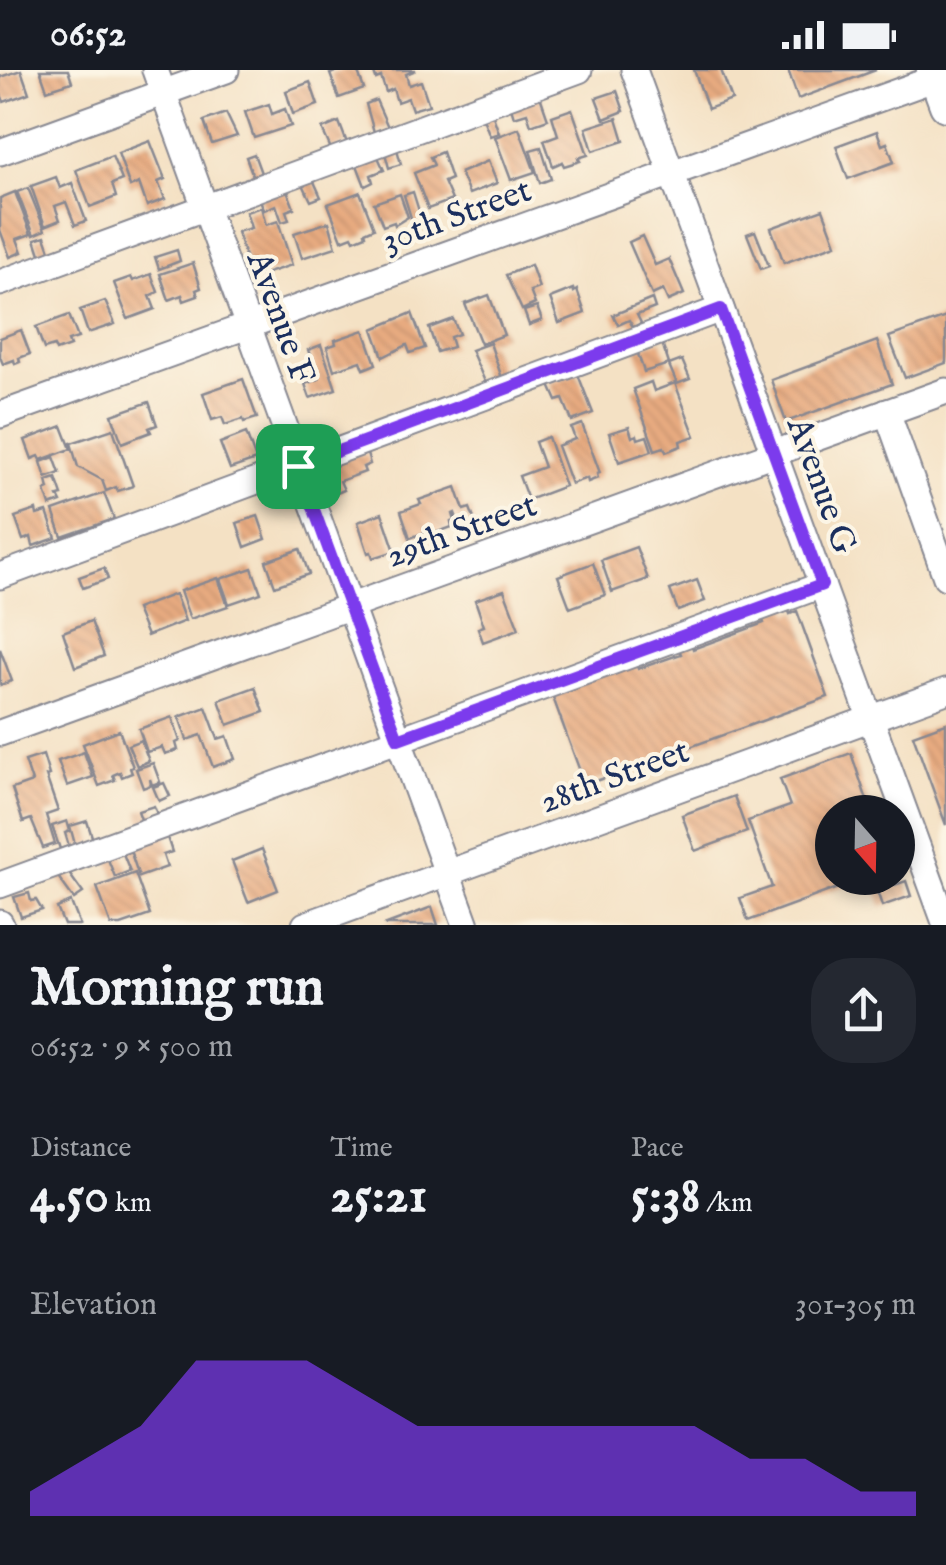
<!DOCTYPE html>
<meta charset="utf-8">
<style>
:root{--surface:#171b24;--page:#242831;--text:#f1f3f6;--muted:#9ea1a6;--accent:#7c3aed}
body{margin:0;font-family:"IM FELL English",serif;background:var(--page);color:var(--text);height:100vh;display:flex;flex-direction:column;font-size:38px;white-space:nowrap}
*{box-sizing:border-box;margin:0}
p{font-size:32px;color:var(--muted)}
.icon{flex:none;width:55px;height:55px;fill:none;stroke:currentColor;stroke-width:2;stroke-linecap:round;stroke-linejoin:round}
.map{position:relative;height:855px;overflow:hidden}
.sheet{display:flex;flex-direction:column;background:var(--surface);flex:1}
.sheet>*{flex:none}
.needle{width:65px;rotate:160deg}
.controls{position:absolute;left:815px;top:725px;display:grid;gap:20px}
.controls a{display:grid;place-items:center;width:100px;height:100px;border-radius:50%;background:var(--surface);box-shadow:0 5px 15px #0003;font-size:50px}
.pin{position:absolute;display:grid;place-items:center;width:85px;height:85px;color:#fff;margin:-42px;border-radius:20px;box-shadow:0 5px 15px #0006}
.round{display:grid;place-items:center;flex:none;width:105px;height:105px;border-radius:40px;background:var(--page)}
.overview{display:flex;align-items:center;justify-content:space-between;height:170px;padding:0 30px}
h1{font-size:55px;font-weight:700;line-height:75px}
.metrics{display:grid;grid-template-columns:repeat(3,1fr);gap:15px;height:170px;padding:10px 30px}
.metrics div{display:grid;align-content:center}
.metrics b{font-size:50px;font-weight:700}
.metrics small{font-size:28px;font-weight:400}
.metrics p{font-size:28px}
.chart{height:280px;padding:20px 30px}
.chart p{display:flex;justify-content:space-between}
.chart svg{width:100%;height:180px;margin-top:10px;fill:var(--accent);opacity:.7}
.status{display:flex;justify-content:space-between;align-items:center;height:70px;padding:0 50px;background:var(--surface);direction:ltr}
.status svg{height:28px;fill:currentColor}
.map>svg:first-child{display:block}
.building{fill:url(#building-back-hatch)}
.lines{fill:none;stroke-linecap:round;stroke-linejoin:round}
.minor-casing{stroke:#888891;stroke-width:29}
.major-casing{stroke:#888891;stroke-width:36}
.minor{stroke:#fff;stroke-width:25}
.major{stroke:#fff;stroke-width:32}
.route-casing{stroke:#fff;stroke-width:20}
.route{stroke:#7c3aed;stroke-width:12}
.labels{text-anchor:middle;stroke-width:8;stroke-linejoin:round;paint-order:stroke}
.street-label{font-size:35px;fill:#1b2f5e;stroke:#fcf5e5}
</style>
<div class="status"><b>06:52</b><svg viewBox="0 0 49 12"><path d="M0 12V9h3v3zM5 12V6h3v6zM10 12V3h3v9zM15 12V0h3v12zM26 1h20v11H26zM47 4h2v5h-2z"/></svg></div>
<div class="map">
<svg width="946" height="855" viewBox="0 0 946 855">
<defs>
<pattern id="building-back-hatch" width="6" height="6" patternUnits="userSpaceOnUse" patternTransform="scale(2.5)"><rect width="6" height="6" fill="#e8ab80"/><path d="M-1 5l2 2M0 0l6 6M5-1l2 2" fill="none" stroke="#c69371"/></pattern>
</defs>
<rect width="100%" height="100%" fill="#fcf5e5"/>
<filter id="ink" filterUnits="userSpaceOnUse"><feTurbulence type="fractalNoise" baseFrequency=".01" numOctaves="2"/><feDisplacementMap in="SourceGraphic" scale="20" xChannelSelector="R" yChannelSelector="G"/><feConvolveMatrix kernelMatrix="1 2 1 2 8 2 1 2 1" color-interpolation-filters="sRGB"/></filter>
<filter id="wash" filterUnits="userSpaceOnUse"><feTurbulence type="fractalNoise" baseFrequency=".0048" numOctaves="4" result="noise"/><feDisplacementMap in="SourceGraphic" scale="40" xChannelSelector="R" yChannelSelector="G"/><feGaussianBlur stdDeviation="2.25" result="paint"/><feColorMatrix in="noise" values="0 0 0 0 0 0 0 0 0 0 0 0 0 0 0 0 0 1.4 0 .05"/><feComposite in="paint" operator="in"/></filter>
<g filter="url(#wash)">
<rect width="100%" height="100%" fill="#f4e1c4"/>
<g id="blocks">
<g class="building">
<polygon points="21,0 29,23 4,32 0,22 0,7"/>
<polygon points="40,0 68,0 72,12 47,20"/>
<polygon points="340,0 357,0 364,19 339,28 330,4"/>
<polygon points="373,0 416,0 406,4 409,15 421,11 429,35 412,40 408,28 397,32 393,19 386,22 381,7 376,9"/>
<polygon points="694,0 721,0 732,30 708,39"/>
<polygon points="788,0 876,0 798,29"/>
<polygon points="310,12 318,35 293,44 286,21"/>
<polygon points="617,21 624,41 604,49 596,28"/>
<polygon points="540,26 548,49 531,55 527,43 514,47 511,37"/>
<polygon points="376,30 388,57 374,62 366,34"/>
<polygon points="269,34 272,44 285,39 291,56 254,68 245,42"/>
<polygon points="572,39 588,85 578,88 580,91 564,96 562,92 553,96 544,70 558,65 552,46"/>
<polygon points="226,43 237,66 212,74 204,51"/>
<polygon points="492,43 499,63 490,66 482,46"/>
<polygon points="617,48 624,71 593,81 586,58"/>
<polygon points="339,52 347,73 331,79 322,59"/>
<polygon points="519,58 535,102 511,110 495,67"/>
<polygon points="877,61 882,75 887,73 894,92 848,109 836,76"/>
<polygon points="150,71 165,109 158,112 165,129 147,136 139,113 130,117 118,83"/>
<polygon points="541,77 551,109 540,113 530,80"/>
<polygon points="397,79 401,94 389,98 385,83"/>
<polygon points="442,82 451,109 444,112 452,130 428,139 414,103 434,95 430,87"/>
<polygon points="254,84 261,103 253,106 246,87"/>
<polygon points="112,86 122,110 112,114 116,127 90,137 76,100"/>
<polygon points="378,87 384,100 371,105 373,112 365,116 357,95"/>
<polygon points="488,91 497,113 469,124 460,103"/>
<polygon points="56,107 60,118 72,113 86,151 75,155 66,132 55,136 60,150 45,156 31,116"/>
<polygon points="312,107 321,127 311,131 302,112"/>
<polygon points="28,118 45,160 34,165 17,122"/>
<polygon points="287,120 294,138 286,141 289,150 282,152 276,135 264,140 259,127"/>
<polygon points="15,122 31,164 17,169 22,182 10,187 0,160 0,128"/>
<polygon points="360,122 374,158 365,162 366,165 354,170 352,166 342,170 328,134"/>
<polygon points="413,122 422,151 413,154 404,125"/>
<polygon points="400,124 408,147 395,155 394,152 383,156 374,133"/>
<polygon points="261,137 266,155 278,151 292,195 252,208 237,162 251,158 246,142"/>
<polygon points="823,139 836,174 784,193 771,158"/>
<polygon points="329,152 336,177 302,188 294,163"/>
<polygon points="755,161 769,196 761,199 747,164"/>
<polygon points="45,166 51,183 41,187 35,169"/>
<polygon points="642,166 655,195 669,189 684,224 668,231 663,220 652,225 629,172"/>
<polygon points="177,180 180,191 159,199 155,187"/>
<polygon points="193,193 201,218 196,220 198,226 184,231 182,225 169,230 160,204"/>
<polygon points="531,195 539,218 530,221 535,234 522,240 506,205"/>
<polygon points="151,204 158,222 150,226 155,239 128,249 114,213 131,207 133,211"/>
<polygon points="573,219 574,222 577,220 585,243 559,253 550,228"/>
<polygon points="489,225 504,265 481,274 465,234"/>
<polygon points="652,229 655,238 637,245 641,253 633,257 629,250 618,255 613,245"/>
<polygon points="105,231 115,254 88,263 80,240"/>
<polygon points="537,237 542,250 529,255 524,241"/>
<polygon points="412,243 425,278 410,283 407,275 383,287 373,259"/>
<polygon points="69,245 78,268 68,271 70,276 56,281 54,276 44,279 36,257"/>
<polygon points="946,247 946,293 905,308 889,267"/>
<polygon points="453,249 459,264 450,267 453,277 437,282 429,258"/>
<polygon points="21,260 30,284 19,288 20,292 15,294 14,290 3,294 0,287 0,268"/>
<polygon points="364,260 376,294 364,299 361,291 334,300 327,277 336,274 335,270"/>
<polygon points="661,270 669,294 644,302 636,278"/>
<polygon points="877,271 892,314 786,352 771,310"/>
<polygon points="490,273 502,308 486,314 471,280"/>
<polygon points="321,275 336,319 310,328 305,314 319,309 308,280"/>
<polygon points="682,290 690,309 677,314 669,295"/>
<polygon points="577,302 593,343 572,351 563,329 557,331 549,313"/>
<polygon points="243,309 257,348 244,352 243,349 225,355 222,347 212,350 203,323"/>
<polygon points="651,312 654,321 675,313 695,366 680,371 681,376 666,382 664,377 655,380 633,319"/>
<polygon points="149,332 157,355 149,358 151,362 122,373 112,345"/>
<polygon points="582,354 600,403 597,404 598,408 588,412 587,408 571,414 557,376 575,369 571,358"/>
<polygon points="62,356 71,379 41,390 39,386 32,389 25,370"/>
<polygon points="629,357 632,367 637,365 638,369 647,366 652,381 619,392 609,363"/>
<polygon points="113,359 133,416 118,421 116,417 106,421 102,410 78,397 71,373"/>
<polygon points="246,363 256,390 230,399 220,373"/>
<polygon points="548,367 565,416 528,430 519,406 544,397 535,372"/>
<polygon points="359,383 360,386 367,384 370,394 363,397 365,402 340,411 344,420 330,426 326,416 336,413 330,393"/>
<polygon points="54,387 60,403 46,408 41,392"/>
<polygon points="56,408 62,425 58,426 61,432 50,436 45,421 49,419 47,411"/>
<polygon points="456,417 464,440 470,438 476,454 461,460 455,443 453,444 455,451 451,452 452,457 424,467 423,463 410,468 401,441 421,434 419,430"/>
<polygon points="104,423 114,449 62,467 53,441"/>
<polygon points="36,440 37,445 47,442 56,468 33,476 31,467 23,470 15,447"/>
<polygon points="382,443 395,481 373,488 371,482 368,483 358,452"/>
<polygon points="258,446 266,469 245,477 237,453"/>
<polygon points="636,477 648,509 612,522 601,490"/>
<polygon points="300,479 309,504 275,516 266,491"/>
<polygon points="593,493 605,525 570,538 558,506"/>
<polygon points="104,498 108,509 83,518 79,507"/>
<polygon points="252,498 261,523 229,534 220,509"/>
<polygon points="218,508 228,536 190,549 180,521"/>
<polygon points="697,510 705,531 678,541 670,520"/>
<polygon points="504,520 519,559 483,572 478,558 484,556 475,530"/>
<polygon points="175,524 185,551 147,566 136,539"/>
<polygon points="787,536 790,544 797,541 828,627 585,715 551,622 635,591 638,599 681,584 677,574 690,570 693,579 764,553 761,545"/>
<polygon points="91,551 104,586 75,597 63,562"/>
<polygon points="0,579 12,611 0,615"/>
<polygon points="255,617 264,642 228,655 219,630"/>
<polygon points="206,637 218,669 227,666 235,689 213,697 201,665 187,670 179,647"/>
<polygon points="172,647 180,671 176,673 178,680 165,684 162,677 147,682 139,659"/>
<polygon points="946,653 946,755 913,665"/>
<polygon points="119,660 133,697 130,698 132,703 122,707 120,702 113,705 115,710 99,716 83,674"/>
<polygon points="141,670 149,691 137,696 128,675"/>
<polygon points="84,682 93,707 67,716 58,691"/>
<polygon points="851,683 871,742 832,742 832,808 865,808 748,851 740,828 772,817 748,751 790,736 780,709"/>
<polygon points="43,685 49,705 46,706 58,741 46,745 55,774 43,778 31,749 23,752 12,719 32,712 25,691"/>
<polygon points="153,693 160,712 152,715 150,709 151,715 143,718 136,699"/>
<polygon points="164,713 170,726 159,731 153,717"/>
<polygon points="734,726 747,762 695,781 682,745"/>
<polygon points="154,736 158,747 142,752 138,741"/>
<polygon points="67,751 70,761 65,763 69,776 60,779 52,756"/>
<polygon points="87,751 94,773 76,778 70,756"/>
<polygon points="166,764 172,782 163,785 167,797 139,807 129,777"/>
<polygon points="262,779 278,820 248,832 232,791"/>
<polygon points="122,781 130,801 115,807 107,787"/>
<polygon points="65,798 83,823 74,829 56,804"/>
<polygon points="135,803 150,845 121,855 111,855 97,817"/>
<polygon points="906,811 911,826 882,836 877,821"/>
<polygon points="29,823 31,831 36,830 42,840 21,847 14,827"/>
<polygon points="71,832 80,855 64,855 57,838"/>
<polygon points="432,837 438,855 384,855"/>
</g>
</g>
</g>
<g filter="url(#ink)">
<use href="#blocks" fill-opacity="0" stroke="#888891" stroke-width="2.5"/>
<g class="lines">
<defs>
<g id="minor">
<polyline points="155,0 466,855"/>
<polyline points="634,0 946,855"/>
<polyline points="0,82 226,0"/>
<polyline points="0,213 579,0"/>
<polyline points="887,342 946,507"/>
<polyline points="0,345 936,8"/>
<polyline points="0,506 721,239"/>
<polyline points="0,663 946,321"/>
<polyline points="0,815 822,515"/>
<polyline points="0,853 1,855"/>
<polyline points="305,855 946,621"/>
</g>
<polyline id="major" points="933,0 946,35"/>
</defs>
<use href="#minor" class="minor-casing"/>
<use href="#major" class="major-casing"/>
<use href="#minor" class="minor"/>
<use href="#major" class="major"/>
</g>
</g>
<g class="lines" filter="url(#ink)">
<defs>
<polygon id="route" points="721,239 822,515 398,669 298,396"/>
</defs>
<use href="#route" class="route-casing"/>
<use href="#route" class="route"/>
</g>
<g class="labels">
<g class="street-label">
<text transform="translate(456 144) rotate(-20)" y="12">30th Street</text>
<text transform="translate(282 247) rotate(70)" y="12">Avenue F</text>
<text transform="translate(823 415) rotate(70)" y="12">Avenue G</text>
<text transform="translate(461 459) rotate(-20)" y="12">29th Street</text>
<text transform="translate(614 705) rotate(-20)" y="12">28th Street</text>
</g>
</g>
</svg>
<div class="controls">
<a><svg class="needle" viewBox="-14 -14 28 28"><path d="M0-13l5 13h-10z" fill="#e53935"/><path d="M0 13l5-13h-10z" fill="#9ea1a6"/></svg></a>
</div>
<div class="pin" style="left:298px;top:396px;background:#1e9e55"><svg class="icon" aria-label="arrive" viewBox="0 0 24 24"><path d="M6 21V4h12l-3 4 3 4H6"/></svg></div>
</div>
<section class="sheet">
<div class="overview"><div><h1>Morning run</h1><p>06:52 · 9 × 500 m</p></div><a class="round"><svg class="icon" aria-label="share" viewBox="0 0 24 24"><path d="M12 15V3M7 8l5-5 5 5M5 13v7h14v-7"/></svg></a></div>
<div class="metrics">
<div><p>Distance</p><b>4.50<small> km</small></b></div>
<div><p>Time</p><b>25:21</b></div>
<div><p>Pace</p><b>5:38<small> /km</small></b></div>
</div>
<div class="chart"><p><span>Elevation</span>301–305 m</p>
<svg viewBox="0 0 160 44" preserveAspectRatio="none"><path d="M0 44V38L10 30L20 22L30 6L40 6L50 6L60 14L70 22L80 22L90 22L100 22L110 22L120 22L130 30L140 30L150 38L160 38V44z"/></svg>
</div>
</section>
